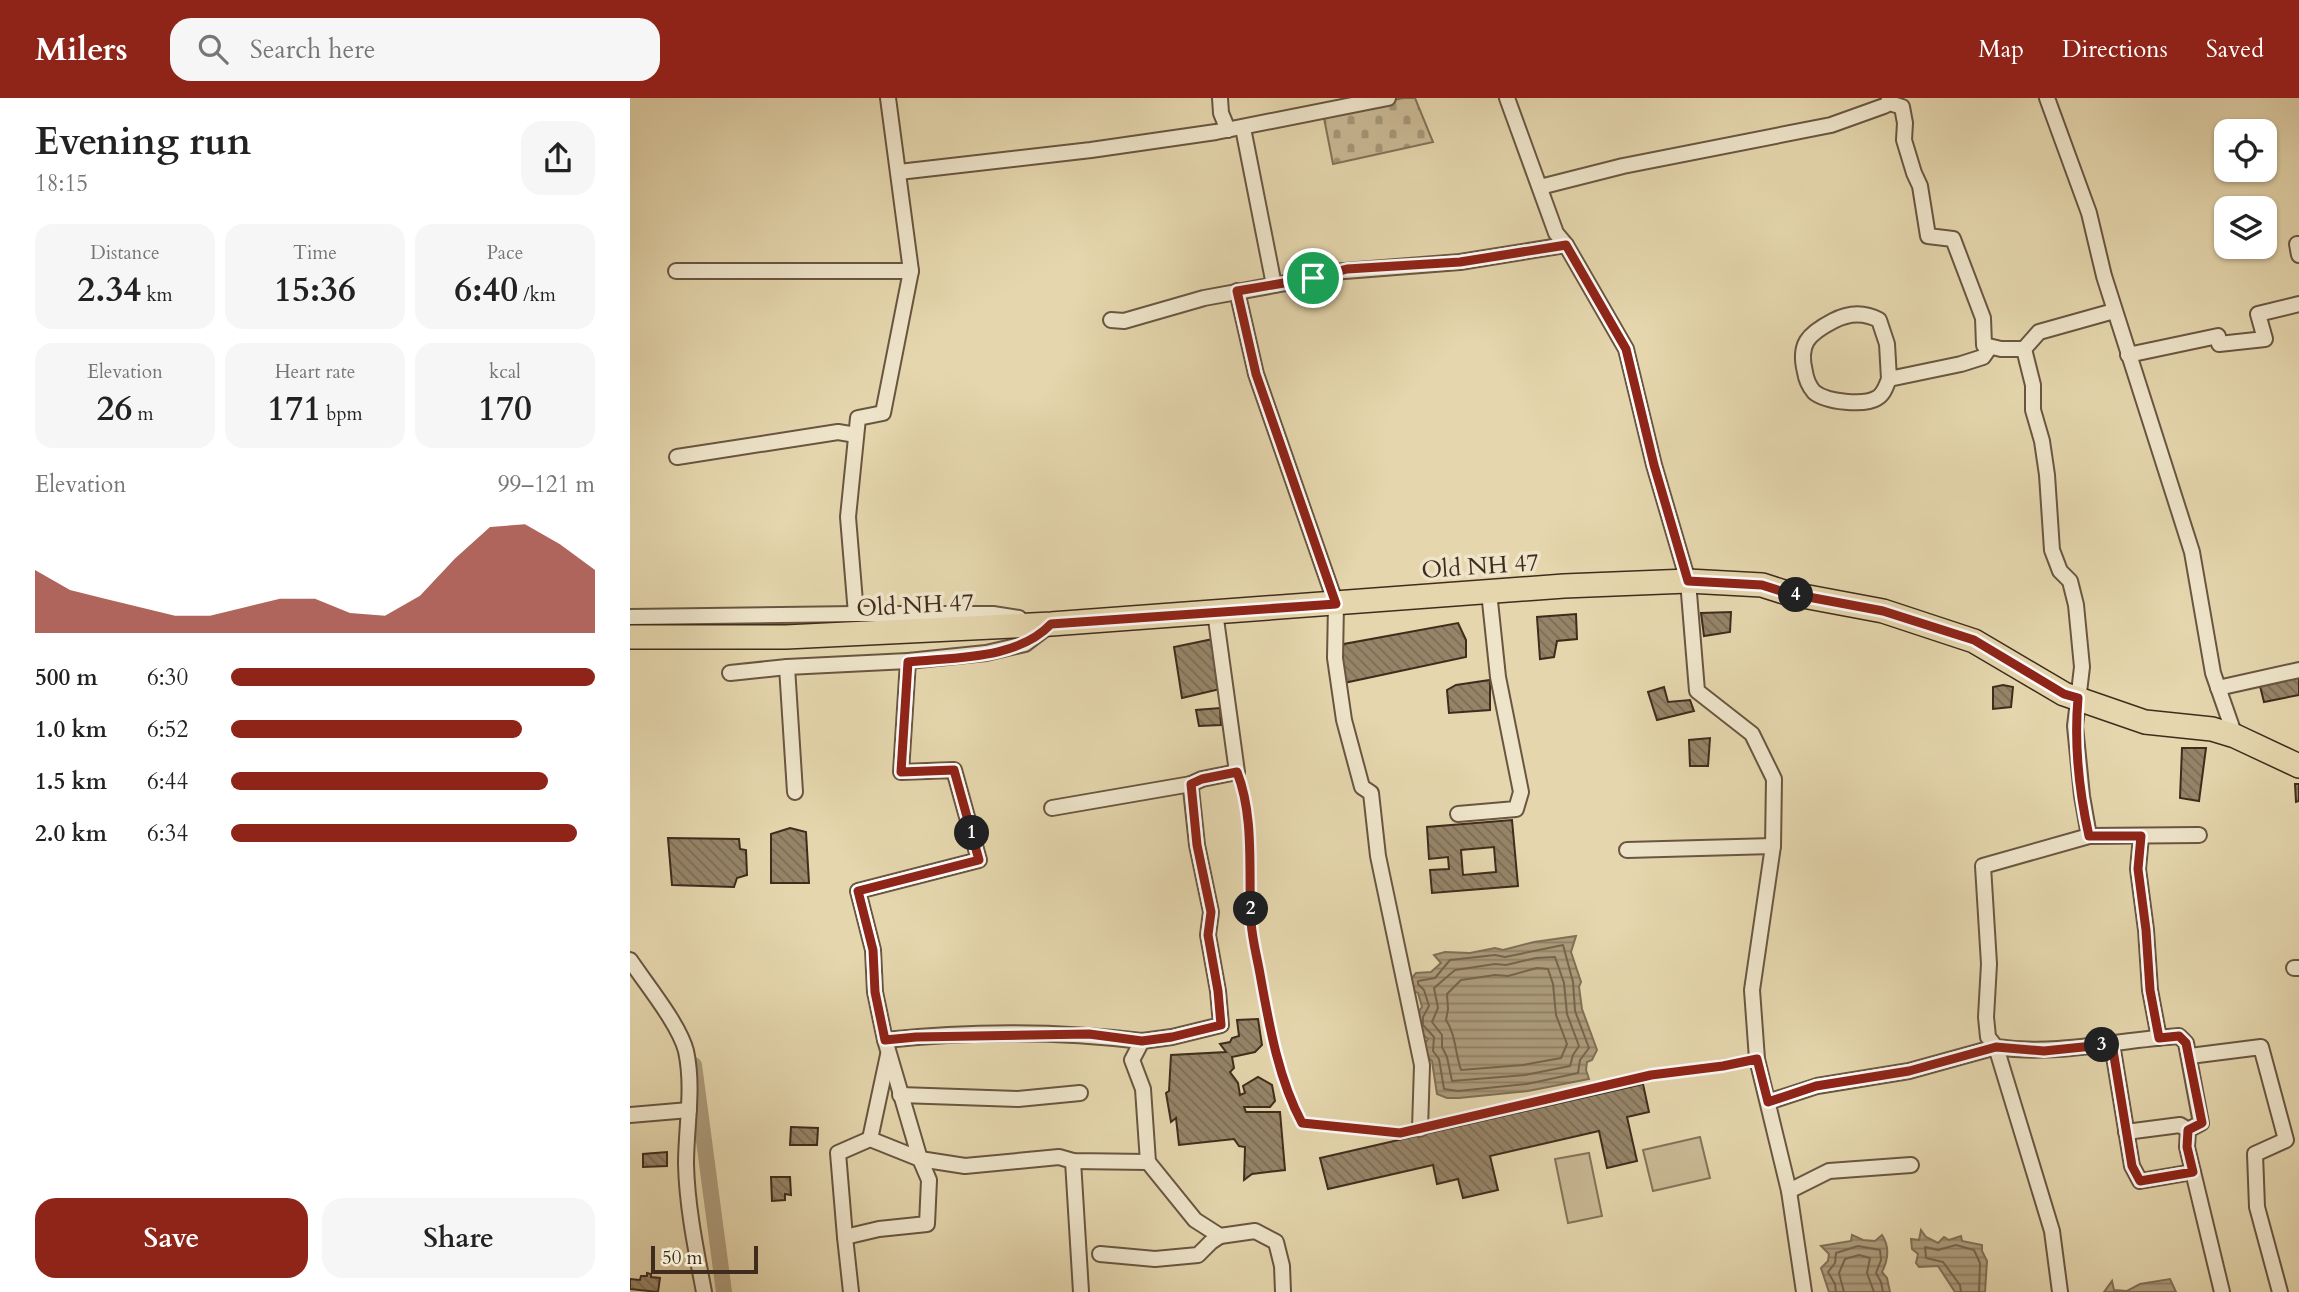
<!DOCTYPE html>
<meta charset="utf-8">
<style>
:root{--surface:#fff;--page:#f6f6f6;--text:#222;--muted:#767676;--accent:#8f2418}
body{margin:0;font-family:Cardo,serif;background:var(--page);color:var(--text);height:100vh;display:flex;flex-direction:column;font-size:26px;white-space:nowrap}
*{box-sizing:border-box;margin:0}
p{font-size:23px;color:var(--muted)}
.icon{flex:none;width:38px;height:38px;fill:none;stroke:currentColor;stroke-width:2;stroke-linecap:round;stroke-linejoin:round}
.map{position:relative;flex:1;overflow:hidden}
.panel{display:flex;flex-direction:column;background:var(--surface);width:630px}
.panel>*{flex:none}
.fabs{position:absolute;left:1584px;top:21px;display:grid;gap:14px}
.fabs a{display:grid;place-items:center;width:63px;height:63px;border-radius:14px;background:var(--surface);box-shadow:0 2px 5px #0004;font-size:35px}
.scale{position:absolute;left:21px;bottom:18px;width:107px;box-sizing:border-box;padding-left:7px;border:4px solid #402c1d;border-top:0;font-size:19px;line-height:24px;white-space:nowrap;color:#402c1d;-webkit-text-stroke:5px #eee4ca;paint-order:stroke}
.pin{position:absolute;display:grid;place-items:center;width:60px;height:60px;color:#fff;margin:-30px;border:4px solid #fff;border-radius:50%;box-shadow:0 2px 7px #0007}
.km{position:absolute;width:35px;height:35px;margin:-18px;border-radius:50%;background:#222;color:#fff;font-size:19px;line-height:35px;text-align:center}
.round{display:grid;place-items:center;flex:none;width:74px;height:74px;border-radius:21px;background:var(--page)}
.headline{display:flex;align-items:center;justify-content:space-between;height:119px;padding:0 35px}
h1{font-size:38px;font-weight:700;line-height:52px}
.metrics{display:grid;grid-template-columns:repeat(3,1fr);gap:10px;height:119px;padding:7px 35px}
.metrics div{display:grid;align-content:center;border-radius:18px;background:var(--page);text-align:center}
.metrics b{font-size:35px;font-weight:700}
.metrics small{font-size:19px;font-weight:400}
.metrics p{font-size:19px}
.chart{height:196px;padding:14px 35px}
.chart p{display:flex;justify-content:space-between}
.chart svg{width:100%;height:126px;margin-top:7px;fill:var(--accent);opacity:.7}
.action{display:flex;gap:14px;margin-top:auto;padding:14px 35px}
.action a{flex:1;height:80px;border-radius:21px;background:var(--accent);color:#fff;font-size:28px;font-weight:700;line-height:80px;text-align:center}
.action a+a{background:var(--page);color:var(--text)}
ul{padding:0 35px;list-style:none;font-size:23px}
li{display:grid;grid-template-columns:112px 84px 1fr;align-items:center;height:52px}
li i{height:18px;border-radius:9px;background:var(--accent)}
header{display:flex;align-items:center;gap:42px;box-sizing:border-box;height:98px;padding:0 35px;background:var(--accent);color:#fff}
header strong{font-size:33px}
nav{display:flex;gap:38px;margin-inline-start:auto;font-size:24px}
.search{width:490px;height:63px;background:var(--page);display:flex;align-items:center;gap:18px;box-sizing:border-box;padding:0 24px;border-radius:21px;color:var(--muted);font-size:26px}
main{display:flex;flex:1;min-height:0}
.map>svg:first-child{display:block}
.grass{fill:#c9b995;stroke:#847259;stroke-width:2}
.cemetery{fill:url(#cemetery-stones);stroke:#847259;stroke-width:2}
.water{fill:url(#water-rules);stroke:#816f56;stroke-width:2}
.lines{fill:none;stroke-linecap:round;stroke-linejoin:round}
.shore{stroke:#76644c;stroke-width:2}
.canal{stroke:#ad9c7c;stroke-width:16}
.building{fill:url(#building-back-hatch);stroke:#402c1d;stroke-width:2;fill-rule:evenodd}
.service-casing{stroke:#695641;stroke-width:10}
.minor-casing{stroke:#695641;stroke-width:18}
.primary-casing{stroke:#402c1d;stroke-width:26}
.service{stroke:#eee4ca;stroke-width:7}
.minor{stroke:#eee4ca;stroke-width:14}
.primary{stroke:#e5d6ad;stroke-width:23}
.route-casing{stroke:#fff;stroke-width:14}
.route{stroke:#8f2418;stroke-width:9}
.labels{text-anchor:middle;stroke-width:7;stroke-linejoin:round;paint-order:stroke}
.street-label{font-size:24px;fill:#402c1d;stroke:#eee4ca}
</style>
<header>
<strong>Milers</strong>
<div class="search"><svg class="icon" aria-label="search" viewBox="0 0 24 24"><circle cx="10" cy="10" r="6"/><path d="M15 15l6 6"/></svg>Search here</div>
<nav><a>Map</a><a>Directions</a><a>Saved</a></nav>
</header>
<main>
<section class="panel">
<div class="headline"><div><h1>Evening run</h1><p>18:15</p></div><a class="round"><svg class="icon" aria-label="share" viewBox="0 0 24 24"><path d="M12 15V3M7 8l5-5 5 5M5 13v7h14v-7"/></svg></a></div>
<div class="metrics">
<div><p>Distance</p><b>2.34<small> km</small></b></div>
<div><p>Time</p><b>15:36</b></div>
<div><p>Pace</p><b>6:40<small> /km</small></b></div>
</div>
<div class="metrics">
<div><p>Elevation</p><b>26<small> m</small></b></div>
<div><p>Heart rate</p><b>171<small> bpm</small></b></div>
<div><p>kcal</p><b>170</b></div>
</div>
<div class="chart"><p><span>Elevation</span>99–121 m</p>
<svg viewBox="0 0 160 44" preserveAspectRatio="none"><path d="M0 44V22L10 29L20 32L30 35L40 38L50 38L60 35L70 32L80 32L90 37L100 38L110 31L120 18L130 7L140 6L150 13L160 22V44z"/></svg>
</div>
<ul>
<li><b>500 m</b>6:30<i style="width:100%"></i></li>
<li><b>1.0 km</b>6:52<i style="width:80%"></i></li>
<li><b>1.5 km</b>6:44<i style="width:87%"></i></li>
<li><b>2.0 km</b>6:34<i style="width:95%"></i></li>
</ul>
<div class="action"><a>Save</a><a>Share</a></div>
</section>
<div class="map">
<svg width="1669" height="1194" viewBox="0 0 1669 1194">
<defs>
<pattern id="cemetery-stones" width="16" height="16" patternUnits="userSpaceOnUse" patternTransform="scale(1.75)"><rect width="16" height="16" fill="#c9b995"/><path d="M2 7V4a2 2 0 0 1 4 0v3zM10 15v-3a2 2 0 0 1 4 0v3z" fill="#a59779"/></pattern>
<pattern id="water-rules" width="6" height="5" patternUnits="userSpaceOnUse" patternTransform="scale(1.75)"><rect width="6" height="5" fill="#ad9c7c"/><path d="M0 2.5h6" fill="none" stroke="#8e7f65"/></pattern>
<pattern id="building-back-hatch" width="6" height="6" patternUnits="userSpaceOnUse" patternTransform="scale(1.75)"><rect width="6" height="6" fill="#968468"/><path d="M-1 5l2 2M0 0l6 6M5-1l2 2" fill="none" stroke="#7c6c55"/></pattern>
</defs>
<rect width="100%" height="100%" fill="#e5d6ad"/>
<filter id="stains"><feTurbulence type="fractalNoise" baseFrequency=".00286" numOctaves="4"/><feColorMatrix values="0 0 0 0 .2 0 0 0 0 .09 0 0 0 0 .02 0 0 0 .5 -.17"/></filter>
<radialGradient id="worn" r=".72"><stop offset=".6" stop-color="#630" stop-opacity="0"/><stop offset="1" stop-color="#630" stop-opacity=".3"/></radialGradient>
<g class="grass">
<polygon points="1070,1039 1080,1080 1023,1093 1013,1052"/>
<polygon points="959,1055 972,1118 938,1125 925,1061"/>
</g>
<polygon class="cemetery" points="774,0 785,0 803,44 703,66 693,15"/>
<g class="water">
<polygon points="946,838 941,854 951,884 949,889 952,911 967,952 962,962 957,964 956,972 959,981 898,993 829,1000 817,1000 807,996 802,963 793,955 796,952 794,947 798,941 793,937 786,917 792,909 788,895 779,891 780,882 786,875 801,874 811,865 804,857 815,854 840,855 865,850 873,852 904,844"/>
<polygon points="1291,1132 1296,1139 1308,1145 1314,1139 1319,1142 1331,1138 1332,1143 1352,1147 1352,1153 1357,1163 1355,1194 1325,1194 1308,1168 1289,1169 1286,1165 1288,1156 1282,1151 1281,1141 1289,1142"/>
<path d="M1222,1137L1233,1142L1245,1143L1252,1137C1260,1149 1258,1162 1252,1174L1257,1180L1260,1194H1199L1191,1170L1198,1163L1199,1156L1191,1148L1221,1143Z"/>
<polygon points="1540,1181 1546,1194 1474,1194 1482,1183 1484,1192 1497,1193 1510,1186"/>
</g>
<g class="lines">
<g class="shore">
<polygon points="933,847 943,884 945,913 959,950 950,962 948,975 897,986 828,993 814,991 809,961 803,953 804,939 793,927 793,919 799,908 794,892 788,886 788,883 805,880 820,862 865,857 875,859"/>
<polygon points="925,859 934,885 937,916 949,948 943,957 940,968 895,977 822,983 817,959 812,949 812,937 802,924 808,910 804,890 825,872 865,866 876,867 906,860"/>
<path d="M907,870L918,871L923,886L926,917L937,946L931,960L893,967L831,972C825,955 826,937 816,922L818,911L817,896L831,882L865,877L878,878Z"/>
<polyline points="1206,1194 1205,1186 1198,1174 1205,1165 1206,1155 1228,1148 1250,1152 1251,1162 1246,1175 1251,1184 1253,1194"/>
<polyline points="1214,1194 1209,1175 1215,1161 1229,1157 1240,1160 1237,1175 1244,1194"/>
<polyline points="1331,1194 1330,1187 1313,1164 1296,1160 1295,1149 1308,1152 1326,1147 1344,1152 1350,1165 1349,1194"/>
</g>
<polyline class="canal" points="64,967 94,1194"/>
</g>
<g class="building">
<polygon points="1101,514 1100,534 1074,538 1071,515"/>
<polygon points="946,516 947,541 927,543 924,559 910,561 907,519"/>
<polygon points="828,525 836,542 836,559 714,585 710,554 714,546"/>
<polygon points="583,541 590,591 552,600 544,549"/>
<polygon points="1669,575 1669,597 1634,604 1629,584"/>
<polygon points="860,582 860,612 819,615 817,592 826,587"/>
<polygon points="1373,587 1383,589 1381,609 1363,611 1363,589"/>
<polygon points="1034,589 1038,604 1060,602 1064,613 1027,622 1018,594"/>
<polygon points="590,610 591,627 569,628 566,612"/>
<polygon points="1080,640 1078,668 1060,668 1059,642"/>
<polygon points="1552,650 1576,650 1569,703 1550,700"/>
<polygon points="1665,686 1669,686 1669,703 1666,704"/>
<path d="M882,722L888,788L802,795L800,772L819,771L818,759L799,761L797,729ZM864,749L866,774L833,777L831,752Z"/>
<polygon points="160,730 176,734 179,785 141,785 141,736"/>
<polygon points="38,740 109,741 110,751 116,752 117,777 107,780 104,789 42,787"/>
<polygon points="628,921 632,947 625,954 602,959 604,970 600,974 608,985 610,997 615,995 613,988 628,979 642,987 645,1003 640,1009 614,1009 616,1014 650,1014 655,1072 622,1076 614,1082 615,1049 609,1048 604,1041 549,1047 546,1020 541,1024 536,995 539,993 541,957 596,954 590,946 600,944 602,940 609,938 607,922"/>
<polygon points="1013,986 1019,1014 997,1019 1007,1063 977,1070 969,1033 860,1058 868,1092 833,1100 828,1081 807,1086 803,1067 698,1091 690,1060"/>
<polygon points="161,1029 188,1030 187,1047 160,1047"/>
<polygon points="37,1054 37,1068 13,1069 13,1056"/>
<polygon points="141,1079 160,1079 161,1097 155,1096 155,1102 142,1103"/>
<polygon points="17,1175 21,1176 21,1179 30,1180 28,1194 0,1191 0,1181 10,1182 11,1178 17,1178"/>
</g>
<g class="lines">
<defs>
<path id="service" d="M607,674C625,720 618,774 621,823C622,841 627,859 630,876C639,926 648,980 672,1025L770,1035L1021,977L1127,961"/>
<g id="minor">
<polyline points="258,0 281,173 253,315 228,320 218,419 226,516 363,516 389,520"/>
<polyline points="590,0 591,15 598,32"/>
<polyline points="877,0 926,135 936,147 996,251 1024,367 1058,483 1067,593 1122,636 1144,681 1143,748 1122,892 1127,961 1159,1093 1174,1194"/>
<polyline points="1417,0 1459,115 1474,178 1562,454 1583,575 1605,638"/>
<path d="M1260,5L1272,9L1275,25L1274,42L1284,75L1290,88L1298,138L1323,141L1353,220L1354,247L1371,251H1394L1403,287V312L1412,343L1417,377L1422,452L1430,473L1440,483L1446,507L1452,569L1445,628L1452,698L1459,738L1353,768L1359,866L1356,919L1358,939L1366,949C1428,958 1487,942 1549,938L1556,945L1571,1025L1558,1032L1557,1049L1592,1194"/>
<polyline points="613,30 644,187"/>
<polyline points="269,74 461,52 586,34 758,0"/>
<polyline points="910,89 993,68 1201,27 1254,8 1260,5 1259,0"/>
<polyline points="1669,146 1667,146 1669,157"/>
<polyline points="46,173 281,173"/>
<polyline points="607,193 626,276 706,506 705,560 714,622 732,689 741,695 748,758 792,967 790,1031"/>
<polyline points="481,222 494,223 574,200 683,180 702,174 830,164 936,147"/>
<polyline points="1394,251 1409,234 1484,213"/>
<polyline points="1498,257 1588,238 1589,246 1635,241 1628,216 1669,206"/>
<path d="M1259,281L1257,246L1249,222C1234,214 1218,215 1203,223C1178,236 1168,246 1175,274C1176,281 1179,288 1184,294C1196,304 1234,308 1247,300C1254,296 1256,288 1259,281L1331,266L1353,259L1360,249"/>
<polyline points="47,359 208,334 226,337"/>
<polyline points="585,514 607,674 572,681 561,686 561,691 567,747 581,814 578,837 588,893 591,927 542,939 512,943 502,962 513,991 518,1064 565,1122 590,1138 625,1133 646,1144 652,1168 653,1194"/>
<polyline points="0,519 226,516"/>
<path d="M278,563L271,674L324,672L349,762L228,793L243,852L245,894L255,942C338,933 429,933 512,943"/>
<polyline points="157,569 165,694"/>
<polyline points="100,575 157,569 278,563 356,555 395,546 420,527"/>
<polyline points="1588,590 1669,572"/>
<polyline points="422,710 561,686"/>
<polyline points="828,716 886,711 891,694 868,579 859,494"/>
<polyline points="1459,738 1569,737"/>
<polyline points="1511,738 1508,771 1516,832 1520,892 1529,940"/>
<polyline points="997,752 1143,748"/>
<path d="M0,862C16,886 49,926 56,953C64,990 56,1029 56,1066C57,1109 66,1152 74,1194"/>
<polyline points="1664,870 1669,870"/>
<polyline points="1482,946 1502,1068 1510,1083 1563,1074"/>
<polyline points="1560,958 1631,949 1656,1042 1625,1056 1627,1109 1650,1194"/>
<polyline points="270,997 388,1001 450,995"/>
<polyline points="1138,1004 1187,988 1279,973 1366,949 1422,1133 1430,1194"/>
<polyline points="0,1017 59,1012"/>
<polyline points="1496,1034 1550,1027 1558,1032"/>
<polyline points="240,1041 258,957"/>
<polyline points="443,1063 451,1194"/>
<polyline points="1159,1093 1199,1073 1281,1067"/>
<polyline points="215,1139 208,1055 240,1041 290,1061 335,1068 429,1059 443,1063 518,1064"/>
<polyline points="470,1156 525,1161 568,1157 581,1144 590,1138"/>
<polyline points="221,1194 215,1139 249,1131 297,1126 299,1082 290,1061 255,942"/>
</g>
<polyline id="primary" points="0,539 156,539 421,526 934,488 1058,483 1132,487 1157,495 1253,513 1344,543 1434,596 1515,624 1582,631 1605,638 1669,668"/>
</defs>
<use href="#service" class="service-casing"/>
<use href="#minor" class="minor-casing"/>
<use href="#primary" class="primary-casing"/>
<use href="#service" class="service"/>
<use href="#minor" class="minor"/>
<use href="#primary" class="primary"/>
</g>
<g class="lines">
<defs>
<path id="route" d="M936,147L996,251L1024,367L1058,483L1132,487L1157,495L1253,513L1344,542L1434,596L1448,600C1444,646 1449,693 1459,738H1511L1508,771L1516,832L1520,892L1529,940L1549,938L1556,945L1572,1025L1558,1032L1557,1049L1563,1074L1510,1083L1502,1068L1482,946L1414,953L1366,949L1279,973L1186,988L1138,1004L1127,961L1093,968L1021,977L770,1035L672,1025C648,980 639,926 630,876C627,859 622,841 621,823C618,774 625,720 607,674L572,681L561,686L567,747L581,814L578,837L588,893L591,927L542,939L512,943L459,936L286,939L255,942L245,894L243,852L228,793L349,762L324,672L271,674L278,564C324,559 387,562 421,526L706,506L626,276L607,193L683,180L717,171L830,164Z"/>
</defs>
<use href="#route" class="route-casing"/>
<use href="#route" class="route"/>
</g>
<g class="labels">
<g class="street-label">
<text transform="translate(850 468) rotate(-4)" y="8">Old NH 47</text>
<text transform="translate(285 507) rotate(-3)" y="8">Old NH 47</text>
</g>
</g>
<rect width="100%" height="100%" filter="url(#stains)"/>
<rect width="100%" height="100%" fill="url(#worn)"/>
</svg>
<div class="fabs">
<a><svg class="icon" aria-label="locate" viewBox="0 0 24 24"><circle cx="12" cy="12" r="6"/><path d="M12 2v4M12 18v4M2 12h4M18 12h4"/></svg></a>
<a><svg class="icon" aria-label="layers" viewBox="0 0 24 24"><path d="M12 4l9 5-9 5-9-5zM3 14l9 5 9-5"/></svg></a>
</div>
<div class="scale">50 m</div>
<div class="pin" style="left:683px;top:180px;background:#1e9e55"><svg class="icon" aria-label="arrive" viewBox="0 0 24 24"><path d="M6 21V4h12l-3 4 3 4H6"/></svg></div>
<b class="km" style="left:342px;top:735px">1</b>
<b class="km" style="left:621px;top:811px">2</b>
<b class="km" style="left:1472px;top:947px">3</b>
<b class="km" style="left:1166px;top:497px">4</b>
</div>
</main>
